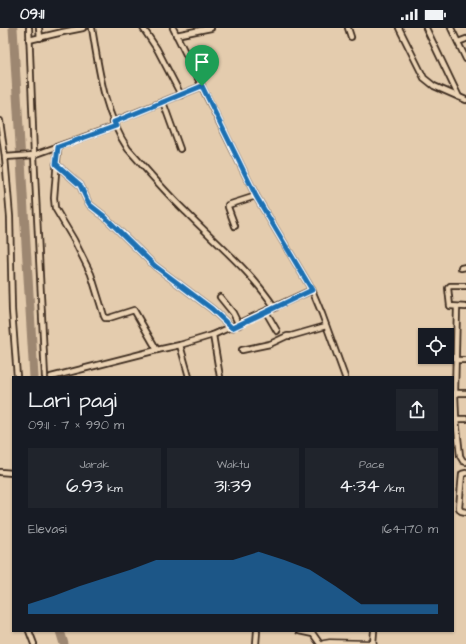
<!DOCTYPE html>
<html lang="id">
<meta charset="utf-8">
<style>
:root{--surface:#171b24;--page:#20242c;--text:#f1f3f6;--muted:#9ea1a6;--accent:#1f6fb2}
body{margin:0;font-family:"Architects Daughter",sans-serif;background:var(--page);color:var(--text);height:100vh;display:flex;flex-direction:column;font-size:15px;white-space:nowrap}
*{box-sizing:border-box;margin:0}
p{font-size:13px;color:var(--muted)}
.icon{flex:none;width:22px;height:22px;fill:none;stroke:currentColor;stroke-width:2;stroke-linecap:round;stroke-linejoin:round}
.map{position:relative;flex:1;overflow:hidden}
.details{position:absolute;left:12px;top:348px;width:442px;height:256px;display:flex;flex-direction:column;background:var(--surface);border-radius:0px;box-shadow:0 1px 3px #0004}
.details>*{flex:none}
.fabs{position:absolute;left:418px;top:300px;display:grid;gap:8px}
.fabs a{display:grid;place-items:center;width:36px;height:36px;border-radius:0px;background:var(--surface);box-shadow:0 1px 3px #0004;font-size:20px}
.pin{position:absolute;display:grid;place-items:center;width:34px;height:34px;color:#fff;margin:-41px -17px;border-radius:50% 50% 50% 0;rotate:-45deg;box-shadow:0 0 4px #0007}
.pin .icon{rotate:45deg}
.round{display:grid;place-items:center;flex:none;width:42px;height:42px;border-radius:0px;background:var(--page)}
.overview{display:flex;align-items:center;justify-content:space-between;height:68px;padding:0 16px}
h1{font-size:22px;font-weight:600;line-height:30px}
.metrics{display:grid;grid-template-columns:repeat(3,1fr);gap:6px;height:68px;padding:4px 16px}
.metrics div{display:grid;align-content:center;border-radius:0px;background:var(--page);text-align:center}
.metrics b{font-size:20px;font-weight:600}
.metrics small{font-size:11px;font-weight:400}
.metrics p{font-size:11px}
.chart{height:112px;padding:8px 16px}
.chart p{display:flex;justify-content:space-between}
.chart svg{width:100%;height:72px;margin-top:4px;fill:var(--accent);opacity:.7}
.status{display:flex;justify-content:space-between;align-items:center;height:28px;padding:0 20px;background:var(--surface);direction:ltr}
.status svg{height:11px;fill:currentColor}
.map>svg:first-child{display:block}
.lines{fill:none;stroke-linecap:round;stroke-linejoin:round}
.river{stroke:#9d8771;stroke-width:9}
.street-casing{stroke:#3b2a1e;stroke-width:8}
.secondary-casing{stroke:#3b2a1e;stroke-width:9}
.street{stroke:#ebd3b4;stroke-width:4.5}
.secondary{stroke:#ebd3b4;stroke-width:6}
.route-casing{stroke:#fff;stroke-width:8}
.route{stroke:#1f6fb2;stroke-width:5}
</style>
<div class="status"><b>09:11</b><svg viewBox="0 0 49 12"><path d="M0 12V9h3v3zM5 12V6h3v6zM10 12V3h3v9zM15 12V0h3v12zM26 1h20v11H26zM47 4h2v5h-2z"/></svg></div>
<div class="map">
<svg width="466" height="616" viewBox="0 0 466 616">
<rect width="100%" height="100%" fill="#e4ccae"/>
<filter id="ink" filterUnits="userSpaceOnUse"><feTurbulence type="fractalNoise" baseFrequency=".025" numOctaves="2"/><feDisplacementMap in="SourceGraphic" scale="8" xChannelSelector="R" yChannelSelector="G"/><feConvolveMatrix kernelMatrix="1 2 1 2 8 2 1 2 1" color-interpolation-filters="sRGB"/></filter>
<g filter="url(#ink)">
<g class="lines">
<g class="river">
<polyline points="13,0 34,349"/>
<polyline points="60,603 64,616"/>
</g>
<defs>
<g id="street">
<polyline points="39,0 40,10"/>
<path d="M92,0C99,42 104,85 128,121C147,142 165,164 186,184C216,215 251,243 275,280"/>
<polyline points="143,0 157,21 181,67"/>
<polyline points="173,0 256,168 312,262 322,286 345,349"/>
<polyline points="348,0 351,9"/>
<polyline points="399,0 424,50 434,58 466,72"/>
<polyline points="426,0 459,69"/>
<polyline points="451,0 466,31"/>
<polyline points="176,7 211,0"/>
<polyline points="29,12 63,4 83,0"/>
<polyline points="458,14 466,11"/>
<polyline points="163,74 180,121"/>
<polyline points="0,93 5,129 10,189 12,282 17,349"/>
<polyline points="113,94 202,58"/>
<polyline points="58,119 54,170 55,180 74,212 91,246 104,288 105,290 109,290 134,282 157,322"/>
<polyline points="5,129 34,127 29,0"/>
<polyline points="56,136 80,157 87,172 90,177 104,188 155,238 212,281 232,300"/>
<polyline points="235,198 228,179 228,177 256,168"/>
<polyline points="461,240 466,239"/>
<polyline points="466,258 450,258 448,260 450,278 466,279"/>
<polyline points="220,269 233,285 239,297"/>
<polyline points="457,279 455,365 456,391 460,428 463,433 466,434"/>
<polyline points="266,284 277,303"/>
<polyline points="213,307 220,349"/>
<polyline points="180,317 189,349"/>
<polyline points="242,322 270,316 287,308 291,308 326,298"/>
<polyline points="457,332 466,332"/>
<polyline points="45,349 34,127 115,98"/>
<polyline points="51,349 157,322 180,317 213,307 312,262"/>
<polyline points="455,365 466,365"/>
<polyline points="456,391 466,391"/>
<polyline points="0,444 13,445"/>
<polyline points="466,445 462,446 459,480 461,483 466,484"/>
<polyline points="29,603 34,616"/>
<polyline points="299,603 313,606 320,616"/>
<polyline points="256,616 257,603"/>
<polyline points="373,616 374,603"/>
</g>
<polyline id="secondary" points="324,616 330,615 373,616"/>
</defs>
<use href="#street" class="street-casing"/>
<use href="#secondary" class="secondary-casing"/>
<use href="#street" class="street"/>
<use href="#secondary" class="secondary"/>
</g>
</g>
<g class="lines" filter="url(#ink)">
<defs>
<polygon id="route" points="202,58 256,168 312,262 232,300 212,281 155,238 104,188 90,177 87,172 80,157 56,136 58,119 116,98 114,94"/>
</defs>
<use href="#route" class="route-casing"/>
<use href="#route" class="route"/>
</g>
</svg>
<div class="fabs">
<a><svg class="icon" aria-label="locate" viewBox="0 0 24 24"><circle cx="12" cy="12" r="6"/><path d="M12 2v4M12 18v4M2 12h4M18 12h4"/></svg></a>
</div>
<div class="pin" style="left:202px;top:58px;background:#1e9e55"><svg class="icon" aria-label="arrive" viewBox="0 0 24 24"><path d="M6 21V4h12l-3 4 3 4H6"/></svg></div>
<section class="details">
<div class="overview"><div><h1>Lari pagi</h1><p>09:11 · 7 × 990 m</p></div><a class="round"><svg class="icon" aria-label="share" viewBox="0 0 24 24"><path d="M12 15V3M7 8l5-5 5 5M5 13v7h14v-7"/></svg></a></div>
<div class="metrics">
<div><p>Jarak</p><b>6.93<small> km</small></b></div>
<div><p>Waktu</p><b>31:39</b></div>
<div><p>Pace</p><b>4:34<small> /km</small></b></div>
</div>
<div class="chart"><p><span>Elevasi</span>164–170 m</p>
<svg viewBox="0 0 160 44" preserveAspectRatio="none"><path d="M0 44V38L10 33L20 27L30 22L40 17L50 11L60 11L70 11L80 11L90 6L100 11L110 17L120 27L130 38L140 38L150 38L160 38V44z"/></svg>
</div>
</section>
</div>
